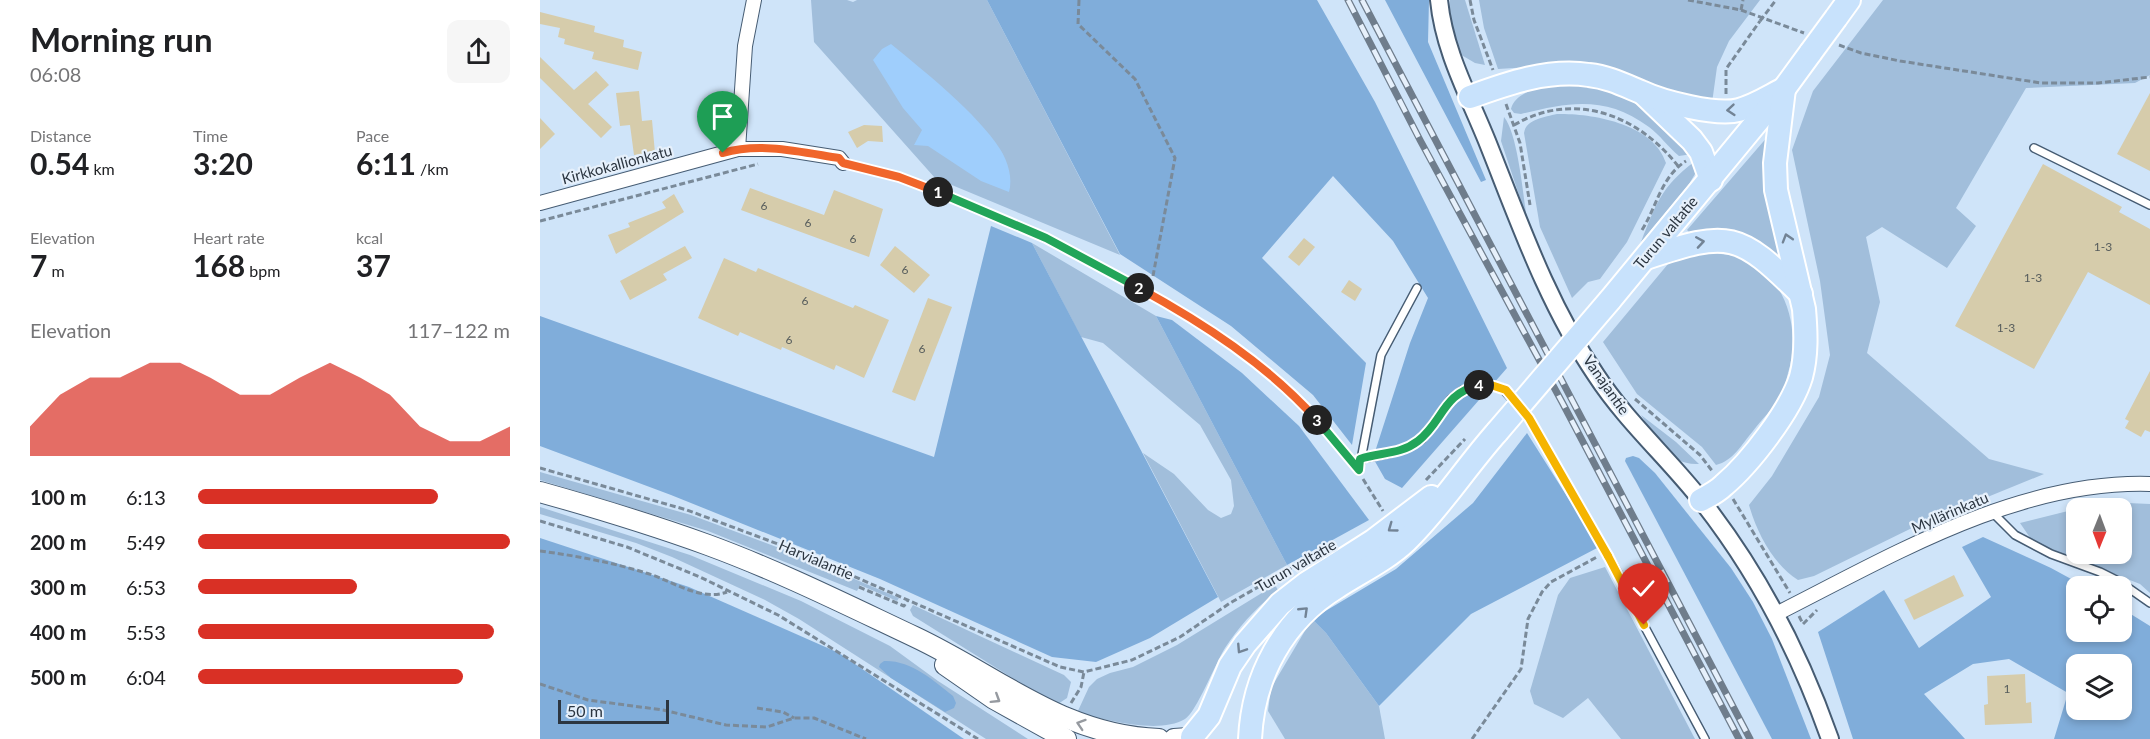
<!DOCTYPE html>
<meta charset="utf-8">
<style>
:root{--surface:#fff;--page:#f6f6f6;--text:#202124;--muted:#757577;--accent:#d93025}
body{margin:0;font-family:Lato,sans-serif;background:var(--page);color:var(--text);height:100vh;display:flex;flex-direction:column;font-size:22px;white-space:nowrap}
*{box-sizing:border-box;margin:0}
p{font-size:20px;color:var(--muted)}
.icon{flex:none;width:33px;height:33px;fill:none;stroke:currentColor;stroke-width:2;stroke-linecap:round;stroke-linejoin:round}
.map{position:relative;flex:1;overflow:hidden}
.sheet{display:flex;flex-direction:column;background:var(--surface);width:540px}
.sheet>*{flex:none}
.needle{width:39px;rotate:181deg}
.tools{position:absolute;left:1526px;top:498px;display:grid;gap:12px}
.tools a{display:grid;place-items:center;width:66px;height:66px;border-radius:12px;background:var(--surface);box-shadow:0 3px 9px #0003;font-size:30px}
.scale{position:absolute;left:18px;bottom:15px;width:111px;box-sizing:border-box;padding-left:6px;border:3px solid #2c3641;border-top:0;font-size:16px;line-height:21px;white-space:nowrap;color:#2c3641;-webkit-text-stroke:4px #e6f0fb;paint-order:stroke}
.pin{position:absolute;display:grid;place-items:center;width:51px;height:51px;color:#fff;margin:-62px -26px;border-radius:50% 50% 50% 0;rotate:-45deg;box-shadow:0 0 6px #0007}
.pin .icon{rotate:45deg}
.km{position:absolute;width:30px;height:30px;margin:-15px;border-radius:50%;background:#222;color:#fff;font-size:16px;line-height:30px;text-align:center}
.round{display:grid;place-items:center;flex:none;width:63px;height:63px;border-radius:12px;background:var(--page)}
.overview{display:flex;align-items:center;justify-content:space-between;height:102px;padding:0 30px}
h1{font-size:33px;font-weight:700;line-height:45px}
.metrics{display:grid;grid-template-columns:repeat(3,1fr);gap:9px;height:102px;padding:6px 30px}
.metrics div{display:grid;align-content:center}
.metrics b{font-size:30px;font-weight:700}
.metrics small{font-size:16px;font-weight:400}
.metrics p{font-size:16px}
.chart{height:168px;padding:12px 30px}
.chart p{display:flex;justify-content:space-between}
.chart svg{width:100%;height:108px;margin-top:6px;fill:var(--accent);opacity:.7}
ul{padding:0 30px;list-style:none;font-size:20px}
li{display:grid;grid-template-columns:96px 72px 1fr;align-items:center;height:45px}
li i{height:15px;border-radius:8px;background:var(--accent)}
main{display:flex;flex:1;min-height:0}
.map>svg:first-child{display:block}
.green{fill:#a1bedb}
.forest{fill:#80adda;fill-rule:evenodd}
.water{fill:#9fcefc}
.building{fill:#d6ccab}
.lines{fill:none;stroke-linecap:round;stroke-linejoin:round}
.service-casing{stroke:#465c73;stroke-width:10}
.minor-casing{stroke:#465c73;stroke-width:16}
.tertiary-casing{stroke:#465c73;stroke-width:20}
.secondary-casing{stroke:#465c73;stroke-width:22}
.trunk-casing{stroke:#fff;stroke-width:26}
.path{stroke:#7a8a99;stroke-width:3;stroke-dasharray:6 3;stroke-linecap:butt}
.service{stroke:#fff;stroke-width:7}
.minor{stroke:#fff;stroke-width:14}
.tertiary{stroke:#fff;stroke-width:16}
.secondary{stroke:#fff;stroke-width:20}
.trunk{stroke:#c8e2fc;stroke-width:22}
.rail-casing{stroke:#6f7d8c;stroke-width:7}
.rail{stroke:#e6f0fb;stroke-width:4.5;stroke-dasharray:14;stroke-linecap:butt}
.trunk-bridge-casing{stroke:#fff;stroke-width:26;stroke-linecap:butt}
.path-bridge{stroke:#7a8a99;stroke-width:3;stroke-dasharray:6 3;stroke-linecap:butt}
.trunk-bridge{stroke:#c8e2fc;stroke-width:22}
.oneway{stroke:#728395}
.oneway2{stroke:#969aa0}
.split-1-casing{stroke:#fff;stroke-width:12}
.split-2-casing{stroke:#fff;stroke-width:12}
.split-3-casing{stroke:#fff;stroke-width:12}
.split-4-casing{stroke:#fff;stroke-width:12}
.split-5-casing{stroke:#fff;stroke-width:12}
.split-6-casing{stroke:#fff;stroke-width:12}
.split-1{stroke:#f0652b;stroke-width:8}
.split-2{stroke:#22a559;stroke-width:8}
.split-3{stroke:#f0652b;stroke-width:8}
.split-4{stroke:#22a559;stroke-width:8}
.split-5{stroke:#f5b400;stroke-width:8}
.split-6{stroke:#f5b400;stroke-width:8}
.labels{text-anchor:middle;stroke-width:4.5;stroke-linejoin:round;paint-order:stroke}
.number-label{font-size:12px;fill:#565c5c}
.street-label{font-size:15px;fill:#2c3641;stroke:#e6f0fb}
</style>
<main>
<section class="sheet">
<div class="overview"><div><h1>Morning run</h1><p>06:08</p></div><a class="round"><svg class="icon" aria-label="share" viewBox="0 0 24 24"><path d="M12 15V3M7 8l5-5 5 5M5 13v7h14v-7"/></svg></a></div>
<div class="metrics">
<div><p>Distance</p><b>0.54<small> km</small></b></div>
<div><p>Time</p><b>3:20</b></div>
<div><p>Pace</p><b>6:11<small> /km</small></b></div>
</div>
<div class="metrics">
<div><p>Elevation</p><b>7<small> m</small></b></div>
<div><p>Heart rate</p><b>168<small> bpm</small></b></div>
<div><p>kcal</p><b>37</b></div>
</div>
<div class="chart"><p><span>Elevation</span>117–122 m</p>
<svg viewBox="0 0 160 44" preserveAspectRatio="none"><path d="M0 44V32L10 19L20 12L30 12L40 6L50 6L60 12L70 19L80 19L90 12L100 6L110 12L120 19L130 32L140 38L150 38L160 32V44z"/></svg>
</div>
<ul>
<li><b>100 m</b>6:13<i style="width:77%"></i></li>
<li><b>200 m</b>5:49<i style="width:100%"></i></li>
<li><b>300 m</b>6:53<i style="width:51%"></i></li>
<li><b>400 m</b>5:53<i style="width:95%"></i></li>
<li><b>500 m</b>6:04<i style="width:85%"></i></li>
</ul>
</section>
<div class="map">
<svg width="1610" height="739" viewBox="0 0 1610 739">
<rect width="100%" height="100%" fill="#cfe4f9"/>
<g class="green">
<polygon points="271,0 307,0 313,2 317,0 447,0 580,255 395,178 274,42"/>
<polygon points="910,0 925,0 945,65 935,63 918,53 909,19"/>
<polygon points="939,0 1220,0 1189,41 1177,67 1172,103 1134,95 1054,63 958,69 944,28"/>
<path d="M1343,0H1610V75L1595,83L1486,88L1416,208L1436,226L1407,268L1342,227L1326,237L1340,302L1327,353L1449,459L1504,474L1374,527L1274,576L1258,580C1233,564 1217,533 1209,505L1232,476L1279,397L1290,355L1280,281L1252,150L1273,91Z"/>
<path d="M1042,83L1089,96L1117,117L1152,154L1139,156C1128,147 1120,135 1109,127C1066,95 1029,102 981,114L974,113L971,109C977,85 1022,85 1042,83Z"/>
<path d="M1017,114C1052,113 1114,124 1126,163L1087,242L1060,279L1048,282L1032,298L1000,227L984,133C986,119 1005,117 1017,114Z"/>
<path d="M964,117C978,134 983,195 987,219L961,141Z"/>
<polygon points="1229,135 1246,265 1174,233 1150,233 1147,230"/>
<path d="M1154,162L1155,174L1149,184L1101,242C1116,204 1121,187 1154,162Z"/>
<polygon points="492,243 616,316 747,565 681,602 603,453 634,474 668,510 681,518 691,514 694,506 691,480 660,425 563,343 541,337"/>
<path d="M1171,253C1179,254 1187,254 1194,256C1245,269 1262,328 1248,373C1246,380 1245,388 1241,395C1234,408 1222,419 1213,431C1202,444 1193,461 1176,465L1162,447L1097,394L1063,342L1128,264L1150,255Z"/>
<path d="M1101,415L1136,442L1159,464C1129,466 1115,437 1101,415Z"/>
<polygon points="0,472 151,515 258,555 359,598 357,601 320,585 317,591 168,531 0,480"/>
<polygon points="1588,503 1610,504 1610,593 1600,584 1493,542 1480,523 1536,509 1536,554 1581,554 1581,508 1538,508 1553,505"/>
<polygon points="0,507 150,555 261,601 350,646 398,681 488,739 446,739 259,619 225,600 132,557 96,543 0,514"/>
<polygon points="1065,567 1155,739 1081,739 1048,698 1023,718 994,704 990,691 1018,595 1030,578"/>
<path d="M735,585L738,590C717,607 700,625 685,648C676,662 656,713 645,719C618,735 565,719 537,713L549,687L557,679L570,673L593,667L637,645Z"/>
<polygon points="373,605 524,675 531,682 527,698 518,704 474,679 373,616 370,610"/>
<polygon points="772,619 786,633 839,706 845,739 745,739 728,711 731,688"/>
</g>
<g class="forest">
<polygon points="447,0 777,0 835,102 967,368 862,488 845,479 833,458 870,343 888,298 853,241 793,176 722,258 826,363 812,445 773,395 691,326 580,254"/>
<polygon points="845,0 889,0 888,42 946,180 941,182"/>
<polygon points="451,226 492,243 678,597 610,638 556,662 512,657 340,579 131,495 0,446 0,316 394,457"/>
<polygon points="616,316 632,320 702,373 759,426 829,520 747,565"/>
<polygon points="987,433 1059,547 931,614 839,706 786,633 772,619 856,569 933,503"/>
<polygon points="1093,456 1099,458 1115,473 1191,568 1213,602 1232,639 1271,739 1232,739 1085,461 1086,458"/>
<path d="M1443,537L1511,568L1544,586H1536V632H1581V608L1610,626V739H1514L1528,693L1469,659L1433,664L1384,694L1425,739H1313L1278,632L1344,590L1379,648L1451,597L1422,547ZM1536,664H1581V710H1536Z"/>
<polygon points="0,538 149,587 299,653 424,739 0,739"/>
<path d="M344,661C371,660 393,680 413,696L416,703L414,708L405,712L351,678L339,667L340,664Z"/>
</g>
<path class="water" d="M351,44C384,71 438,114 460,149C468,161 473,179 469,192L441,181L388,146L374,145L382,130L363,108L333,60L342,49Z"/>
<g class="building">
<polygon points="0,12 55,26 54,32 84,40 83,47 102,52 98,70 52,59 54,52 24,44 25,39 18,37 20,28 0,24"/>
<polygon points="0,57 34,90 56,71 69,85 48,104 72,127 61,138 0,78"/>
<polygon points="99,91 102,121 112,120 115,153 94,155 90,125 80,126 76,93"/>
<polygon points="1610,93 1610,171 1577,154"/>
<polygon points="0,118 15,134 0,149"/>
<polygon points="324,125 342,126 343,142 328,141 317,148 308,132"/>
<polygon points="1503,164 1582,207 1579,212 1610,229 1610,305 1548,272 1494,369 1415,326"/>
<polygon points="210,188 284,215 294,190 343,209 329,257 201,210"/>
<polygon points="134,194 144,212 76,254 68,235 90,227 88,223 126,208 122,202"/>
<polygon points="764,238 775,247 759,266 748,257"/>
<polygon points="145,246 152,258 123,274 127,280 90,300 80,281"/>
<polygon points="355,246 390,275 374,293 340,265"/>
<polygon points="184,258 216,272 218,268 313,308 315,305 349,320 324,378 296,365 294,370 242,347 241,350 200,332 198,336 158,318"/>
<polygon points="809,280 822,289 815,301 801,292"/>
<polygon points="388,298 412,307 375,401 352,392"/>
<polygon points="1610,371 1610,432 1605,430 1601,437 1585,428 1589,421 1585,419"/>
<polygon points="1414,575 1424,596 1374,620 1364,600"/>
<polygon points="1485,674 1486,703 1491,702 1492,723 1445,725 1444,705 1448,704 1447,676"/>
</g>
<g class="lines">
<defs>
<g id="service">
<polyline points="1494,148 1610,205"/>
<polyline points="820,459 851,453 871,446 882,439 911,399 923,390 941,385 962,388 989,418 1082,580 1093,605 1165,739"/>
<polyline points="819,470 841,355 877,288"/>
<polyline points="1453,513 1475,535 1511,554 1560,572 1580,582 1610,603"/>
</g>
<g id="minor">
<polyline points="198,149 205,46 214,0"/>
<polyline points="0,203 198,149 242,149 299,158 303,163"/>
<path d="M1236,614C1351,556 1477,480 1610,484"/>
</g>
<path id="tertiary" d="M899,0C904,51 928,94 947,141C979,221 1007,303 1056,375C1086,421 1128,458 1161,500C1217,571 1260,654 1290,739"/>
<g id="secondary">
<path d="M0,492C57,508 113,525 168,545C239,571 307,605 375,637C458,676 523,736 619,739"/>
<polyline points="405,665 454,699 526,739"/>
<polyline points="634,739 649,738"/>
</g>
<g id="trunk">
<polyline points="1296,18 1309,0"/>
<polyline points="1104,94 1152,140 1161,152 1171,180"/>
<path d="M930,97C968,83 1008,69 1049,75C1068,77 1084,85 1101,92C1122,102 1177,116 1199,110C1215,106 1230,96 1244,89"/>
<path d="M1106,258C1190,230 1198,232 1261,294"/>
<polyline points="1070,300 1244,89 1271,52"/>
<path d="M1161,500C1169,496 1178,491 1184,485C1210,463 1251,410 1261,377C1267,355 1266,332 1264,309L1236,190L1235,163L1244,89"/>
<polyline points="652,737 669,716 690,666 705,644 740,604 767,583 833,541 891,497"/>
<path d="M710,739C713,676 743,620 797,587C820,572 846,560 866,541C900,508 925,468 957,432"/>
</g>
</defs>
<use href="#service" class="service-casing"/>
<use href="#minor" class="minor-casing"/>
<use href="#tertiary" class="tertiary-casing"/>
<use href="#secondary" class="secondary-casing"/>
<use href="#trunk" class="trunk-casing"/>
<g class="path">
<polyline points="539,0 538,24 595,79 635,158 613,276"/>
<polyline points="930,0 934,20 953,70"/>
<polyline points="1148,0 1201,10 1264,33"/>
<polyline points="1201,10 1203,0"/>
<polyline points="1299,45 1321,53 1360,61 1501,83 1558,83 1610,77"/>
<polyline points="1186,94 1186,69 1220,21"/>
<polyline points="966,104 980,143 990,205"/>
<path d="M974,125C1034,90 1098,115 1138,166"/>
<path d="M317,166C403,188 485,227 563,269C599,289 637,306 670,330C721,367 771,408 809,459"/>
<polyline points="0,221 218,164"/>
<path d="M1102,230C1117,206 1121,177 1146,161"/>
<polyline points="1095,399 1160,455 1173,472"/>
<polyline points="0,468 147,510 254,550 520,667 544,672 592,660 640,637 690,603 764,561"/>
<polyline points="823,479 843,511"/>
<polyline points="886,480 925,439"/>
<polyline points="1193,499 1250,593"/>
<polyline points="0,521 87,547 160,577 238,615 438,739"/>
<path d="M0,551C32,555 75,563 106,573C131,580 160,602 187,592"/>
<polyline points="319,587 364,606 368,600"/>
<polyline points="1259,616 1263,624 1277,610"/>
<polyline points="0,684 48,700 123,710 186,725 227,727 254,718 274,718 326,739"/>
<polyline points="531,703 541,687 544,672"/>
<polyline points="217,708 243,712 254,718"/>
<polyline points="932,739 981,669 988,619 1002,592 1011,582 1057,557"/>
</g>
<use href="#service" class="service"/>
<use href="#minor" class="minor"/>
<use href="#tertiary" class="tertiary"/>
<use href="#secondary" class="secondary"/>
<use href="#trunk" class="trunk"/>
<defs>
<g id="rail">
<polyline points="808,0 880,140 1022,402 1199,739"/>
<polyline points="822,0 1210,739"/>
</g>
</defs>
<use href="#rail" class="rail-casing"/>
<use href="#rail" class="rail"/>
<defs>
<g id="trunk-bridge">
<polyline points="1271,52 1296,18"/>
<polyline points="957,432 1070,300"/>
</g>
</defs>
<use href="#trunk-bridge" class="trunk-bridge-casing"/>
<polyline class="path-bridge" points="1220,21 1236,0"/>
<use href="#trunk-bridge" class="trunk-bridge"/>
</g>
<defs><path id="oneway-chevron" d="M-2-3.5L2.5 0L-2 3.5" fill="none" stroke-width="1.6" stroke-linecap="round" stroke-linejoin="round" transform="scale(1.5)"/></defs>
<g class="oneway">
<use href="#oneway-chevron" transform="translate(1191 110) rotate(175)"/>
<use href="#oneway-chevron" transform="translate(1247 238) rotate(-107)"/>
<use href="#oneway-chevron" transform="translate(1160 242) rotate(-9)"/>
<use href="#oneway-chevron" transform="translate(852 528) rotate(144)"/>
<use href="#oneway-chevron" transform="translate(764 611) rotate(-44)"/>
<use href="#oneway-chevron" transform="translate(701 649) rotate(123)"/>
</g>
<g class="oneway2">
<use href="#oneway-chevron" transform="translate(456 699) rotate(32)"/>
<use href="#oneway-chevron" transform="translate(541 724) rotate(-162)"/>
</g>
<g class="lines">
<defs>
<path id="split-1" d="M183,153C220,142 261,152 299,158L303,163L359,177L398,192"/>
<polyline id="split-2" points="398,192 506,238 599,288"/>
<path id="split-3" d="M599,288C663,323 728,365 777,420"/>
<path id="split-4" d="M777,420L819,470L820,459C840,452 860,455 878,441C903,422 902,394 939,385"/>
<polyline id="split-5" points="939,385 954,386 966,390 989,418 1068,556"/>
<polyline id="split-6" points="1068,556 1104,625"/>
</defs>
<use href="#split-1" class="split-1-casing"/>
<use href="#split-2" class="split-2-casing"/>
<use href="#split-3" class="split-3-casing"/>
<use href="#split-4" class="split-4-casing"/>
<use href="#split-5" class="split-5-casing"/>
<use href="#split-6" class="split-6-casing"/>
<use href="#split-1" class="split-1"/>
<use href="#split-2" class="split-2"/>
<use href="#split-3" class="split-3"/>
<use href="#split-4" class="split-4"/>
<use href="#split-5" class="split-5"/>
<use href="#split-6" class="split-6"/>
</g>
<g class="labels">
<g class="number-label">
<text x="224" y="210">6</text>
<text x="268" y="227">6</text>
<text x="313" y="243">6</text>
<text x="1563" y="251">1-3</text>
<text x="365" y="274">6</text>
<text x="1493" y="282">1-3</text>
<text x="265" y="305">6</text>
<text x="1466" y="332">1-3</text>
<text x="249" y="344">6</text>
<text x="382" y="353">6</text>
<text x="1467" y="693">1</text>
</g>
<g class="street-label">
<text transform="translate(77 165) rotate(-15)" y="5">Kirkkokallionkatu</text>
<text transform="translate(1126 233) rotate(-50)" y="5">Turun valtatie</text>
<text transform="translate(1066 385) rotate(55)" y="5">Vanajantie</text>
<text transform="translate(1410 513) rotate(-23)" y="5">Myllärinkatu</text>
<text transform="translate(276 560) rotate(23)" y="5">Harvialantie</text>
<text transform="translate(756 566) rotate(-30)" y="5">Turun valtatie</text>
</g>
</g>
</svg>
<div class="tools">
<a><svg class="needle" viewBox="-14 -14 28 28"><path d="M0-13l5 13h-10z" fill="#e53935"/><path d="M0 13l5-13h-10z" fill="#757577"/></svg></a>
<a><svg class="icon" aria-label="locate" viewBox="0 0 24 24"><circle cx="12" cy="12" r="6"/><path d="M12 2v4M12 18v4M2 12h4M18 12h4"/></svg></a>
<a><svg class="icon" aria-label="layers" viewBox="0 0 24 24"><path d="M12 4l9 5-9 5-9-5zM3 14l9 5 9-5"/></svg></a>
</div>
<div class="scale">50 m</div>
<div class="pin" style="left:183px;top:153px;background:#1e9e55"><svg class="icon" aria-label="arrive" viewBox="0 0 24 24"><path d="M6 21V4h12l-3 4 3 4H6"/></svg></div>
<div class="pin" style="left:1104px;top:625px;background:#d93025"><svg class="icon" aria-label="check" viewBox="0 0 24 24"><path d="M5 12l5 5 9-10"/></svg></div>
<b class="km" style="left:398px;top:192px">1</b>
<b class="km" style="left:599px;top:288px">2</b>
<b class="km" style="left:777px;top:420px">3</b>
<b class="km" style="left:939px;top:385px">4</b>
</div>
</main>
